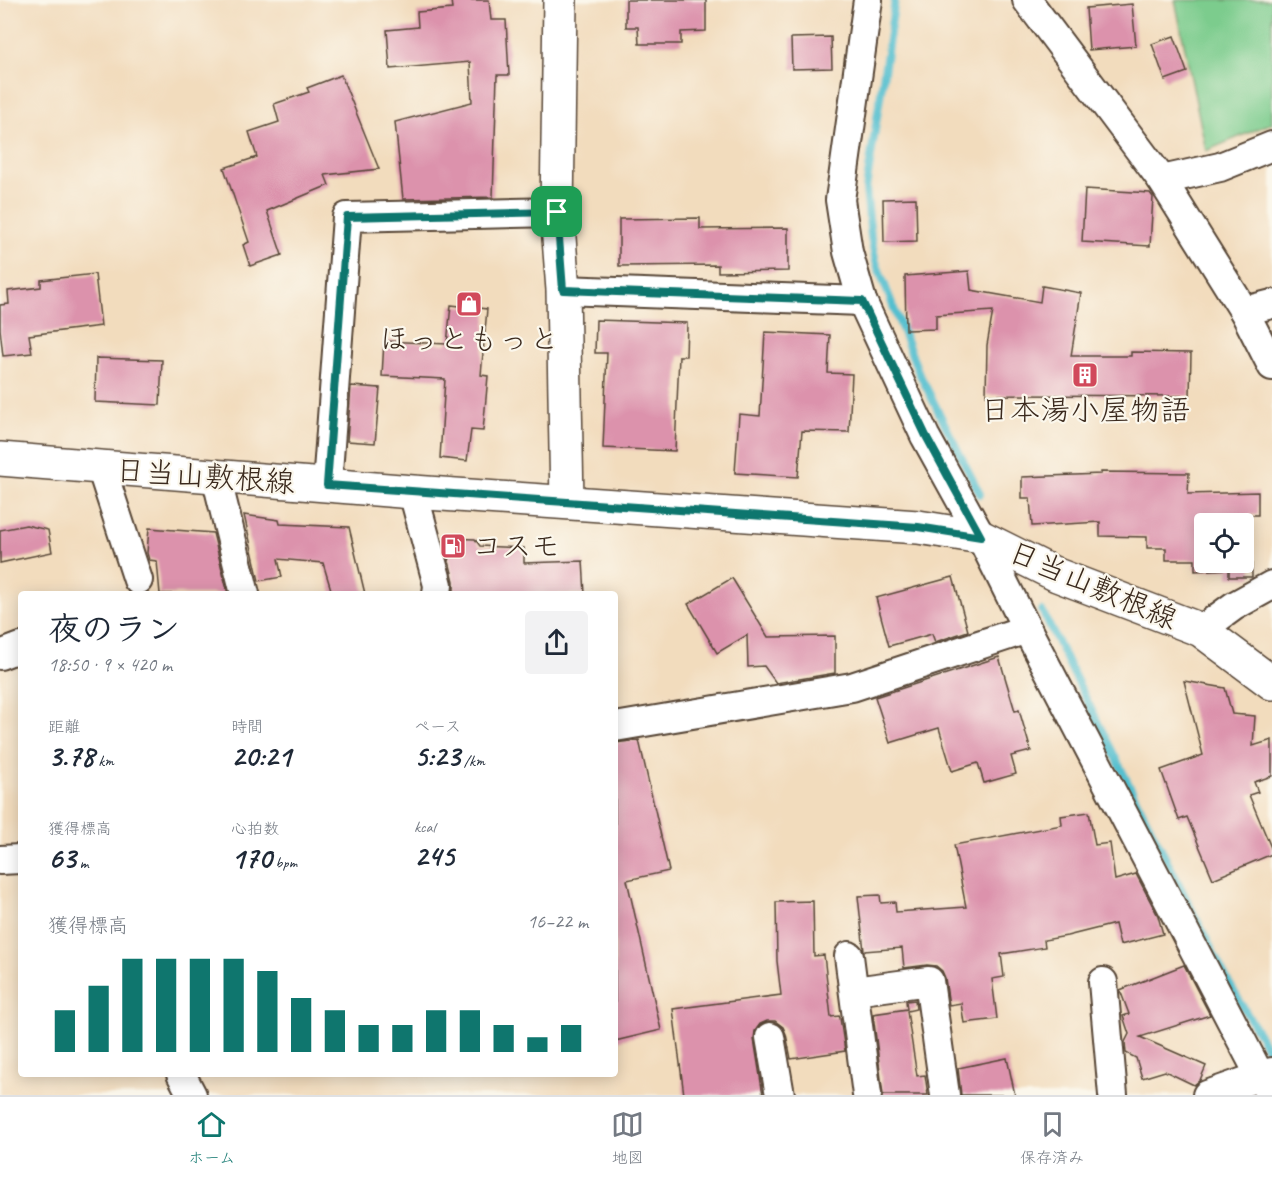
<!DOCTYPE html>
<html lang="ja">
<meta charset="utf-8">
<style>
:root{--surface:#fff;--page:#f2f2f3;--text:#1f2937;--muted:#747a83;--line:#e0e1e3;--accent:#0f766e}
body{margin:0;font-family:Caveat,"Klee One",sans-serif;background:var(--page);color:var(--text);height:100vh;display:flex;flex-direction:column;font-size:22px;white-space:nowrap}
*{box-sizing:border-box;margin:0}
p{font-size:20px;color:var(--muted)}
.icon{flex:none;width:33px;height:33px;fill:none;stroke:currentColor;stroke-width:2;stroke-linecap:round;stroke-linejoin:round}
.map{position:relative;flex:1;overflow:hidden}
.drawer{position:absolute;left:18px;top:591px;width:600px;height:486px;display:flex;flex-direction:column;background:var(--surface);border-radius:6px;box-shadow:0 3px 15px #0003}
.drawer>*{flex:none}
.controls{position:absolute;left:1194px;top:513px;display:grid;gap:12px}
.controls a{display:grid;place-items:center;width:60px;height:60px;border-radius:6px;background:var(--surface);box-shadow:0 3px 15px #0003;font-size:30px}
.pin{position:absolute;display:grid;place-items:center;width:51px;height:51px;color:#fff;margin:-26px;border-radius:12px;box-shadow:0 3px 9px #0006}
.round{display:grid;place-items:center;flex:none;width:63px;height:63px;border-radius:6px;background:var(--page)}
.headline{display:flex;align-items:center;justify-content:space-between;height:102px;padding:0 30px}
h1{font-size:33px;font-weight:700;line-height:45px}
.metrics{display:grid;grid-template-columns:repeat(3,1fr);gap:9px;height:102px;padding:6px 30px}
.metrics div{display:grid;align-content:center}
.metrics b{font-size:30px;font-weight:700}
.metrics small{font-size:16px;font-weight:400}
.metrics p{font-size:16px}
.chart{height:168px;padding:12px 30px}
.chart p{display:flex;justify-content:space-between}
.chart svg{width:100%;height:108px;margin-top:6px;stroke:var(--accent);stroke-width:6}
.tab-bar{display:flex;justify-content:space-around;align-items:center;height:84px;border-top:2px solid var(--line);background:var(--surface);font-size:16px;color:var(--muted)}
.tab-bar a{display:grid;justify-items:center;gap:3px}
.tab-bar .current{color:var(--accent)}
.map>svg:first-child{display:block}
.green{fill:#7ccc8d;stroke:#5c7b56;stroke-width:1.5}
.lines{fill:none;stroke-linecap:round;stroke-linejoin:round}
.stream{stroke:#54bfcf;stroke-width:8}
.building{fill:#dc92ac;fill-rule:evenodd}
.minor-casing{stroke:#564536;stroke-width:32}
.tertiary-casing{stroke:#564536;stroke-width:36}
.secondary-casing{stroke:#564536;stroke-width:36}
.minor{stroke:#fff;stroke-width:28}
.tertiary{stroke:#fff;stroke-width:33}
.secondary{stroke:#fff;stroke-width:33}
.route-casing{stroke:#fff;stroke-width:12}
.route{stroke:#0f766e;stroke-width:8}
.labels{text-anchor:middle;stroke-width:4.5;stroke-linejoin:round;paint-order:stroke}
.poi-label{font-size:30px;fill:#3b2a1e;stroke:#fbf7ec}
.street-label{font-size:30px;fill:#3b2a1e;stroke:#fbf7ec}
</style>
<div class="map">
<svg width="1272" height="1095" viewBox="0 0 1272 1095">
<rect width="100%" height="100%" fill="#fbf7ec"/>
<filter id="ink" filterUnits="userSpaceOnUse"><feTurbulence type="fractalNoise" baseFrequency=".0167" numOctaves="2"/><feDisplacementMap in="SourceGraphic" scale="12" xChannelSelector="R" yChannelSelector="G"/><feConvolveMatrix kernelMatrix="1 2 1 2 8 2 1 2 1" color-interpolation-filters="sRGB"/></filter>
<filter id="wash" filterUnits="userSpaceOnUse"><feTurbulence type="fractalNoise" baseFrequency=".008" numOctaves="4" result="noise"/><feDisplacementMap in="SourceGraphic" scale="24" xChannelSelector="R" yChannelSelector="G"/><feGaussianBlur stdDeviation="1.35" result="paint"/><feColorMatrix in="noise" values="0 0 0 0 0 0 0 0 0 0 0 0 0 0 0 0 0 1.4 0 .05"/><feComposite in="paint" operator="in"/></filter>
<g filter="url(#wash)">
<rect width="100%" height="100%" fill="#f2dcbd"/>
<polygon class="green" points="1175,0 1272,0 1272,123 1206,151"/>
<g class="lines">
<g class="stream">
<polyline points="895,0 866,189 871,237 876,262 918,371 980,494"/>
<polyline points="1042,611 1225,976 1272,1057"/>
</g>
</g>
<g id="blocks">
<g class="building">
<polygon points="451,0 489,0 491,20 506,20 509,75 497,75 493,197 403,199 395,122 472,102 470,62 390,69 387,30 418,27 417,12 452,9"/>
<polygon points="626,0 706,0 706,31 681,32 681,44 639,44 638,27 626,27"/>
<polygon points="1132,4 1136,46 1089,50 1086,8"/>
<polygon points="1174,36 1187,72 1165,80 1152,44"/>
<polygon points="831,37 832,68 792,69 791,38"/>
<polygon points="341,75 379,169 325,175 329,185 267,211 282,255 250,266 243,245 249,242 224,168 257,157 249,132 279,122 274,104 309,92 307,88"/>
<polygon points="1085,189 1150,193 1153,197 1150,246 1082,242"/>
<polygon points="916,198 917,241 884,242 883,199"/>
<polygon points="700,218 700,229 788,228 788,271 718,272 718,265 619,266 619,219"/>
<polygon points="969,271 971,290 1040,302 1042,286 1081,293 1071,356 1131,356 1131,352 1191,353 1190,396 986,395 987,345 993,311 936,315 936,329 906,330 905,276"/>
<polygon points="95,274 101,326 29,335 32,353 3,356 0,329 0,305 9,304 8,291 41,287 41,280"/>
<polygon points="451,305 487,309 481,375 488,376 483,431 471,430 467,461 440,458 445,379 382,376 384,341 447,344"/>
<polygon points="596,320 687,323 686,356 679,356 675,451 603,448 607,353 595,353"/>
<polygon points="765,332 830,335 828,373 852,374 849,432 802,431 798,477 735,473 739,414 760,416"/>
<polygon points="96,358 162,360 160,405 95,402"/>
<polygon points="351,386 380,388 375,443 347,441"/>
<path d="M1101,472L1189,473L1188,494L1258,492V515H1251L1252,577H1229V569L1195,571V560H1166V548H1147V537L1100,536V522L1032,526L1030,498H1022V477L1101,474ZM1204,524H1244V562H1204Z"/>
<polygon points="244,515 279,520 280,524 349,527 365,594 332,593 323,563 278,559 282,577 259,581"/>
<polygon points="26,525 48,530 52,552 0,563 0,530"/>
<polygon points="149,528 213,533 228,594 160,594 157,561 149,560 147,553"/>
<polygon points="447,538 475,539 480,546 524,548 524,563 583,561 585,594 454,594 454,581 447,553"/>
<polygon points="953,577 968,631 935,642 932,634 889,646 876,598"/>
<polygon points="732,578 768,637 835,636 835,673 776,683 764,666 748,667 747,635 717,653 688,604"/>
<polygon points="999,657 1015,711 1019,710 1031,751 1011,756 1016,774 984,783 978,763 952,771 939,728 890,743 875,697"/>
<polygon points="1184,681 1225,688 1232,714 1255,716 1253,746 1272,740 1272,776 1254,782 1258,792 1249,795 1272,850 1272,854 1213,879 1187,817 1179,820 1161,770 1203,755"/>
<polygon points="639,740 669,871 627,880 661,1030 615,1041 615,743"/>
<polygon points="1089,812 1095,845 1110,843 1115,880 1136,874 1158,916 1163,934 1120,945 1115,924 1067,936 1044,940 1045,947 1001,954 1004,977 992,979 997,1019 964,1023 961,1003 949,1005 945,978 942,971 936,966 927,965 904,968 902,948 864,951 858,896 880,895 881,903 895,902 896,912 966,907 954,845 1062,825 1061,816"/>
<polygon points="813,901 814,956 824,955 831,1017 839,1016 840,1018 845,1051 791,1059 786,1034 783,1027 775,1021 767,1021 760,1024 755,1031 754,1039 763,1095 684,1095 673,1009 781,995 777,961 776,902"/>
<polygon points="1184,965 1210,1015 1140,1037 1206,1066 1200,1080 1194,1085 1165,1071 1142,1078 1136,1058 1126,1053 1125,1042 1129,1034 1123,1016 1129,1014 1120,990"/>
<polygon points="915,1000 916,1009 907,1011 917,1076 925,1075 928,1095 883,1095 873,1014 907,1009 906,1001"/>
<polygon points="1007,1058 1015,1095 961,1095 958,1068"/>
</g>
</g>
</g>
<g filter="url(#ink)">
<use href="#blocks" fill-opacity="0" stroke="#564536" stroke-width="1.5"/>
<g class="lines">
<defs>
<g id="minor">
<polyline points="868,0 840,200 848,252 862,301 925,436 981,537 1027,629 1270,1095"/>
<polyline points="1027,0 1162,180 1244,311 1272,366"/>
<polyline points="1162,180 1220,167 1272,146"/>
<polyline points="563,290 862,301"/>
<polyline points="1244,311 1272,304"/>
<polyline points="101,467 138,580"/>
<polyline points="216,476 245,594"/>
<polyline points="327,485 347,217 557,212"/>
<polyline points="413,492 438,585 437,594"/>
<polyline points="1201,630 1234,606 1272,585"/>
<polyline points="0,655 21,647"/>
<polyline points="615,727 852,687 1027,629"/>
<polyline points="0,860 21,859"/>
<polyline points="849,956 867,1095"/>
<polyline points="1103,982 1113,1095"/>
<polyline points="854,991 929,981 945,1095"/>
<polyline points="770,1037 780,1095"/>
<polyline points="181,1074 192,1095"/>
<polyline points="1207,1095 1272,1072"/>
</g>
<polyline id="tertiary" points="560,0 557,212 563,290 567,502"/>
<polyline id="secondary" points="0,459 413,492 918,527 981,537 1057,575 1201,630 1272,683"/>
</defs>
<use href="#minor" class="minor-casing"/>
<use href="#tertiary" class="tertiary-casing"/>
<use href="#secondary" class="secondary-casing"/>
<use href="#minor" class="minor"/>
<use href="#tertiary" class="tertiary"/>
<use href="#secondary" class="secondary"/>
</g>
</g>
<g class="lines" filter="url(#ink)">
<defs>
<polygon id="route" points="557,212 563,290 862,301 926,436 981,537 918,527 327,485 347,217"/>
</defs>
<use href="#route" class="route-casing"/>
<use href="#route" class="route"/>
</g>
<defs>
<symbol id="shop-square" viewBox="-11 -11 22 22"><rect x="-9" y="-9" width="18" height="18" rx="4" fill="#d1495b" stroke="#fbf7ec"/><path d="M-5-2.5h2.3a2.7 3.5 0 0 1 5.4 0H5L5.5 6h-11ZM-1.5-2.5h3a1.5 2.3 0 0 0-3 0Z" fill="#fff"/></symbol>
<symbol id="building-square" viewBox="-11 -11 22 22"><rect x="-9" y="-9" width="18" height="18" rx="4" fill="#d1495b" stroke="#fbf7ec"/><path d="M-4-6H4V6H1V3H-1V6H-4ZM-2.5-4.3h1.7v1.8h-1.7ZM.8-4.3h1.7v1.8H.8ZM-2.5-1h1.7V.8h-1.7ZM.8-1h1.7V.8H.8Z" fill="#fff"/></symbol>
<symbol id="fuel-square" viewBox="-11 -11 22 22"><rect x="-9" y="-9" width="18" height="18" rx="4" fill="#d1495b" stroke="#fbf7ec"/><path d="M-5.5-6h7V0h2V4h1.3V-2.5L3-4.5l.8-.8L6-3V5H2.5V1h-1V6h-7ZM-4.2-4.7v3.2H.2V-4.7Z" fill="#fff"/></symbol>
</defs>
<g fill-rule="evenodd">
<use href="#shop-square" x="454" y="289" width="30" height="30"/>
<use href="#building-square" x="1070" y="360" width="30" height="30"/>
<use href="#fuel-square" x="438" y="531" width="30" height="30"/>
</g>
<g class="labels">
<g class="poi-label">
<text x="469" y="349">ほっともっと</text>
<text x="1085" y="420">日本湯小屋物語</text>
<text x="472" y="556" text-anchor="start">コスモ</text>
</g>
<g class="street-label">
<text transform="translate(205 476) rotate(4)" y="10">日当山敷根線</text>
<text transform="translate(1093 585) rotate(23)" y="10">日当山敷根線</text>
</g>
</g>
</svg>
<div class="controls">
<a><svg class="icon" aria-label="locate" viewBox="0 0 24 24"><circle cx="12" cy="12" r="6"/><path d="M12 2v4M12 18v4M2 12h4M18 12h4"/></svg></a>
</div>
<div class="pin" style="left:557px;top:212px;background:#1e9e55"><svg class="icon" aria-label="arrive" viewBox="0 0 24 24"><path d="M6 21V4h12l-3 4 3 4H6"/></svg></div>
<section class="drawer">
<div class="headline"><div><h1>夜のラン</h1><p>18:50 · 9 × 420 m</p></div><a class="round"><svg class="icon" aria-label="share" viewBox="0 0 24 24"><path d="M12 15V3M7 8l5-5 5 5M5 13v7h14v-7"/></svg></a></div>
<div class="metrics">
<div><p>距離</p><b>3.78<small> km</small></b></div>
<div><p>時間</p><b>20:21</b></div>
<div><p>ペース</p><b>5:23<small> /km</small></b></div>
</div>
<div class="metrics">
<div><p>獲得標高</p><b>63<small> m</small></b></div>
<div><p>心拍数</p><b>170<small> bpm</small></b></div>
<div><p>kcal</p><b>245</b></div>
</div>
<div class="chart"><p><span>獲得標高</span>16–22 m</p>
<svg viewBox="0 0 160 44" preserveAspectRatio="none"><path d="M5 44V27M15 44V17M25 44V6M35 44V6M45 44V6M55 44V6M65 44V11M75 44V22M85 44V27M95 44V33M105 44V33M115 44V27M125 44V27M135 44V33M145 44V38M155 44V33"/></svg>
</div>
</section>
</div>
<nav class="tab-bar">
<a class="current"><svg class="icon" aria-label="home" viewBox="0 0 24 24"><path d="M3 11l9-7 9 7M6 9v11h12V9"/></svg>ホーム</a>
<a><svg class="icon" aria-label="map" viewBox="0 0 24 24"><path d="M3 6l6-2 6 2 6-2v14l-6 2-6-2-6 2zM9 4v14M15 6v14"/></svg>地図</a>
<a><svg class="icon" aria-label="saved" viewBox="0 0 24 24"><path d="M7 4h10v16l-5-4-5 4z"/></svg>保存済み</a>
</nav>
